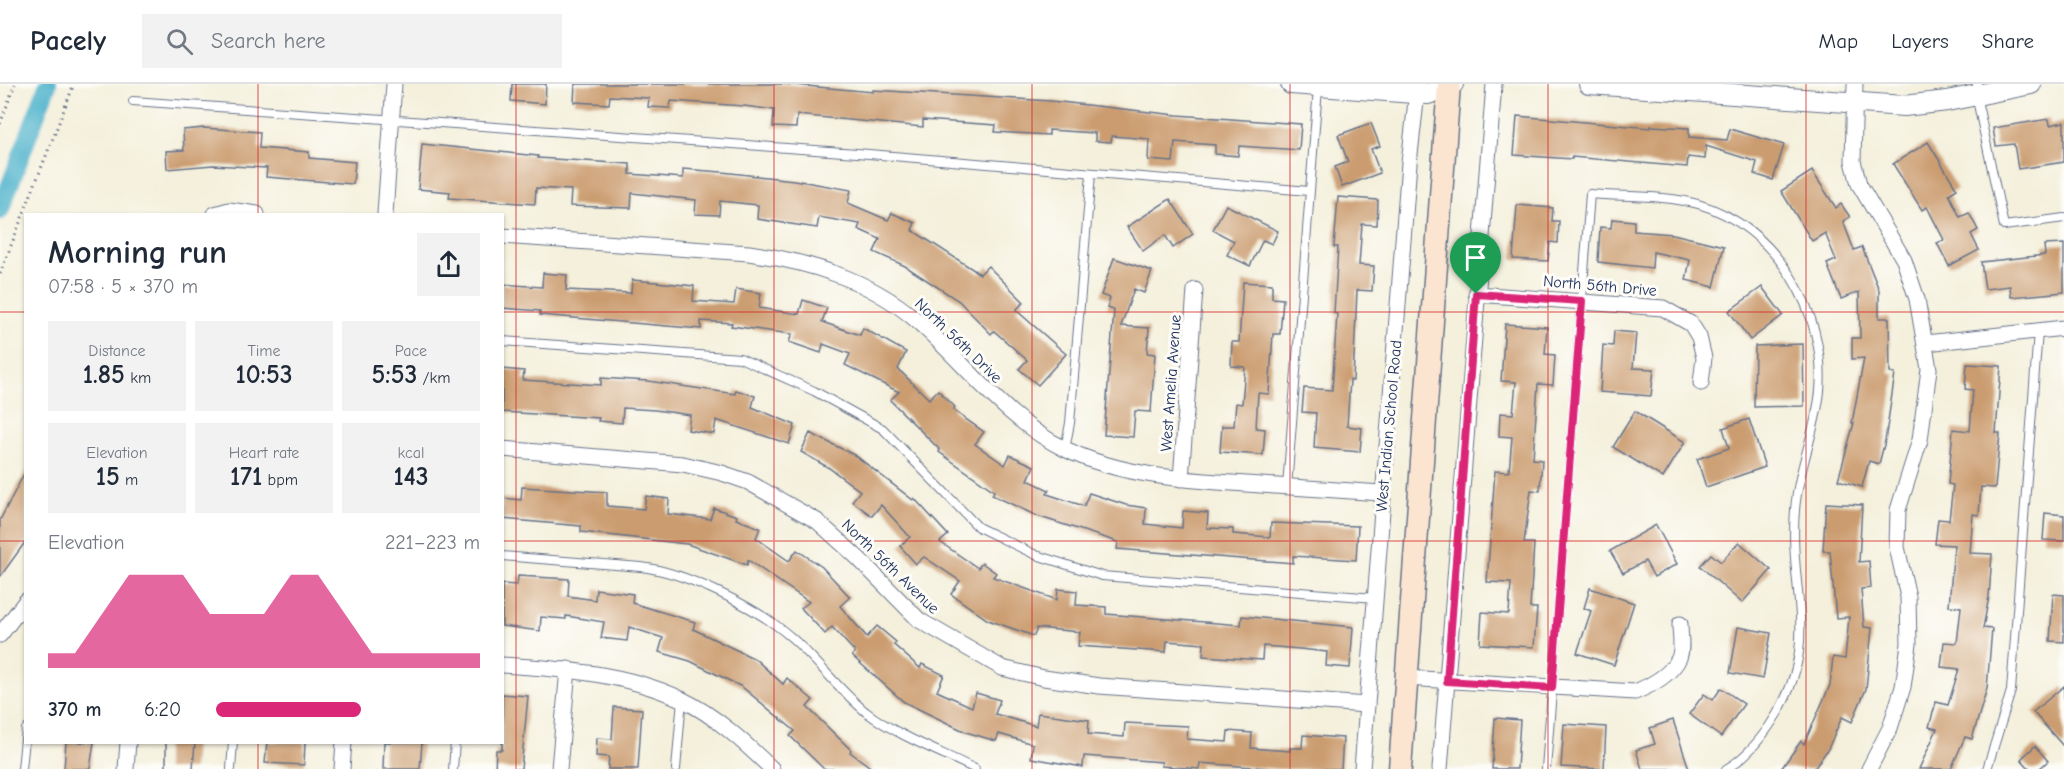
<!DOCTYPE html>
<meta charset="utf-8">
<style>
:root{--surface:#fff;--page:#f2f2f3;--text:#1f2937;--muted:#747a83;--line:#e0e1e3;--accent:#db2777}
body{margin:0;font-family:"Comic Neue",sans-serif;background:var(--page);color:var(--text);height:100vh;display:flex;flex-direction:column;font-size:22px;white-space:nowrap}
*{box-sizing:border-box;margin:0}
p{font-size:20px;color:var(--muted)}
.icon{flex:none;width:33px;height:33px;fill:none;stroke:currentColor;stroke-width:2;stroke-linecap:round;stroke-linejoin:round}
.map{position:relative;flex:1;overflow:hidden}
.side{position:absolute;left:24px;top:129px;width:480px;height:531px;display:flex;flex-direction:column;background:var(--surface);border-radius:0px;box-shadow:0 2px 4px #0004}
.side>*{flex:none}
.pin{position:absolute;display:grid;place-items:center;width:51px;height:51px;color:#fff;margin:-62px -26px;border-radius:50% 50% 50% 0;rotate:-45deg;box-shadow:0 0 6px #0007}
.pin .icon{rotate:45deg}
.round{display:grid;place-items:center;flex:none;width:63px;height:63px;border-radius:0px;background:var(--page)}
.summary{display:flex;align-items:center;justify-content:space-between;height:102px;padding:0 24px}
h1{font-size:33px;font-weight:700;line-height:45px}
.figures{display:grid;grid-template-columns:repeat(3,1fr);gap:9px;height:102px;padding:6px 24px}
.figures div{display:grid;align-content:center;border-radius:0px;background:var(--page);text-align:center}
.figures b{font-size:26px;font-weight:700}
.figures small{font-size:16px;font-weight:400}
.figures p{font-size:16px}
.chart{height:168px;padding:12px 24px}
.chart p{display:flex;justify-content:space-between}
.chart svg{width:100%;height:108px;margin-top:6px;fill:var(--accent);opacity:.7}
ul{padding:0 24px;list-style:none;font-size:20px}
li{display:grid;grid-template-columns:96px 72px 1fr;align-items:center;height:45px}
li i{height:15px;border-radius:8px;background:var(--accent)}
header{display:flex;align-items:center;gap:36px;box-sizing:border-box;height:84px;padding:0 30px;background:var(--surface);border-bottom:2px solid var(--line)}
header strong{font-size:28px}
nav{display:flex;gap:33px;margin-inline-start:auto;font-size:21px}
.search{width:420px;height:54px;background:var(--page);display:flex;align-items:center;gap:15px;box-sizing:border-box;padding:0 21px;border-radius:0px;color:var(--muted);font-size:22px}
.map>svg:first-child{display:block}
.lines{fill:none;stroke-linecap:round;stroke-linejoin:round}
.canal{stroke:#4db2cc;stroke-width:18}
.building{fill:#cb9c70}
.service-casing{stroke:#67738a;stroke-width:10}
.minor-casing{stroke:#67738a;stroke-width:17}
.tertiary-casing{stroke:#67738a;stroke-width:22}
.secondary-casing{stroke:#67738a;stroke-width:25}
.path{stroke:#67738a;stroke-width:3;stroke-dasharray:1.5 4.5;stroke-linecap:butt}
.service{stroke:#fff;stroke-width:8}
.minor{stroke:#fff;stroke-width:15}
.tertiary{stroke:#fff;stroke-width:20}
.secondary{stroke:#fce5d0;stroke-width:22}
.route-casing{stroke:#fff;stroke-width:12}
.route{stroke:#db2777;stroke-width:8}
.grid{fill:none;stroke:#d62828;stroke-width:1.5;stroke-opacity:0.55}
.labels{text-anchor:middle;stroke-width:6;stroke-linejoin:round;paint-order:stroke}
.street-label{font-size:16px;fill:#1b2f5e;stroke:#fdfcf7}
</style>
<header>
<strong>Pacely</strong>
<div class="search"><svg class="icon" aria-label="search" viewBox="0 0 24 24"><circle cx="10" cy="10" r="6"/><path d="M15 15l6 6"/></svg>Search here</div>
<nav><a>Map</a><a>Layers</a><a>Share</a></nav>
</header>
<div class="map">
<svg width="2064" height="685" viewBox="0 0 2064 685">
<rect width="100%" height="100%" fill="#fdfcf7"/>
<filter id="ink" filterUnits="userSpaceOnUse"><feTurbulence type="fractalNoise" baseFrequency=".0167" numOctaves="2"/><feDisplacementMap in="SourceGraphic" scale="12" xChannelSelector="R" yChannelSelector="G"/><feConvolveMatrix kernelMatrix="1 2 1 2 8 2 1 2 1" color-interpolation-filters="sRGB"/></filter>
<filter id="wash" filterUnits="userSpaceOnUse"><feTurbulence type="fractalNoise" baseFrequency=".008" numOctaves="4" result="noise"/><feDisplacementMap in="SourceGraphic" scale="24" xChannelSelector="R" yChannelSelector="G"/><feGaussianBlur stdDeviation="1.35" result="paint"/><feColorMatrix in="noise" values="0 0 0 0 0 0 0 0 0 0 0 0 0 0 0 0 0 1.4 0 .05"/><feComposite in="paint" operator="in"/></filter>
<g filter="url(#wash)">
<rect width="100%" height="100%" fill="#f4f0dc"/>
<g class="lines">
<polyline class="canal" points="0,127 48,0"/>
</g>
<g id="blocks">
<g class="building">
<polygon points="512,0 546,0 545,20 511,17"/>
<polygon points="575,0 784,0 873,8 873,6 1051,17 1177,31 1301,40 1299,66 1239,62 1238,72 1215,70 1215,61 1175,58 1173,78 1148,76 1149,55 1112,52 1111,58 1095,57 1095,49 1049,46 1049,51 995,48 996,41 923,36 923,43 797,31 796,44 773,43 774,26 744,22 671,17 670,24 648,23 649,14 610,12 609,20 574,18"/>
<polygon points="1517,32 1651,44 1651,42 1689,44 1689,53 1727,56 1730,45 1784,61 1773,96 1754,90 1757,78 1706,62 1705,75 1688,73 1687,83 1572,73 1572,75 1514,71"/>
<polygon points="2049,35 2050,41 2064,38 2064,78 2018,85 2014,60 1996,62 1993,44"/>
<polygon points="1371,39 1380,62 1371,65 1380,89 1342,103 1335,83 1348,78 1338,51"/>
<polygon points="204,44 260,48 259,64 309,68 309,74 355,78 353,100 266,93 267,84 213,81 167,85 166,67 184,66 183,46"/>
<polygon points="1928,58 1957,105 1949,110 1960,133 1969,129 1978,146 1971,150 1979,166 1949,182 1937,159 1944,156 1927,123 1922,126 1893,80"/>
<polygon points="422,60 538,72 538,74 630,80 630,90 683,94 683,85 722,88 794,96 851,106 848,119 888,136 892,129 915,139 912,146 980,190 988,182 1024,218 1016,226 1066,270 1038,301 1019,285 1027,276 994,247 991,250 959,217 905,182 874,168 880,155 858,145 860,140 819,133 817,144 757,135 758,121 720,117 719,131 695,130 696,116 632,109 631,124 570,122 571,106 536,104 535,120 449,114 450,108 418,105"/>
<polygon points="1812,87 1836,124 1841,120 1850,133 1843,137 1854,166 1862,163 1879,206 1879,234 1889,234 1890,289 1895,290 1885,357 1879,380 1869,377 1862,403 1838,396 1854,339 1852,339 1864,274 1852,275 1852,254 1860,254 1859,208 1841,215 1827,180 1836,176 1825,149 1812,157 1781,107"/>
<polygon points="1338,113 1378,116 1377,141 1362,140 1359,181 1374,182 1372,207 1357,206 1353,297 1350,296 1347,342 1362,344 1360,368 1314,364 1316,329 1302,328 1304,304 1332,306 1337,230 1334,229 1338,163 1334,163"/>
<polygon points="1170,115 1193,150 1173,164 1165,151 1143,167 1127,143"/>
<polygon points="1226,121 1278,147 1272,160 1263,156 1250,182 1227,171 1234,157 1213,146"/>
<polygon points="1517,121 1553,124 1552,137 1559,137 1558,159 1550,158 1548,177 1513,175"/>
<polygon points="1612,135 1634,137 1634,147 1673,150 1724,162 1714,203 1686,196 1690,176 1653,168 1652,184 1598,178 1600,143 1611,144"/>
<polygon points="2064,160 2064,208 2011,213 2010,202 1985,205 1981,178 2045,171 2044,161"/>
<polygon points="1114,174 1152,187 1144,209 1134,205 1121,242 1149,244 1147,269 1155,270 1151,328 1135,327 1133,353 1104,351 1114,226 1107,224 1110,214 1101,211"/>
<polygon points="543,189 567,191 566,206 631,209 632,196 656,198 694,202 693,217 734,220 736,205 761,209 759,224 799,230 803,216 827,224 822,238 860,251 863,244 906,268 898,285 929,315 938,306 955,323 953,326 984,348 975,360 1005,381 1010,371 1034,382 1028,396 1049,406 1047,410 1084,422 1089,409 1126,421 1146,424 1145,440 1182,444 1183,427 1208,429 1207,444 1233,445 1233,450 1270,453 1271,439 1358,442 1356,476 1293,472 1293,479 1117,465 1118,458 1037,432 992,411 994,407 939,368 940,366 890,316 899,308 845,281 850,270 823,260 821,269 789,258 792,250 731,242 732,239 701,237 701,245 540,231 540,227 502,224 502,200 542,203"/>
<polygon points="1243,198 1272,200 1272,214 1283,215 1280,250 1273,250 1269,310 1258,309 1256,344 1265,345 1263,371 1220,368 1222,342 1234,342 1236,319 1242,320 1245,283 1231,282 1232,258 1239,258"/>
<polygon points="1762,203 1783,231 1750,256 1729,227"/>
<polygon points="1505,240 1547,243 1545,270 1555,271 1553,301 1538,300 1533,375 1542,376 1540,407 1531,406 1524,459 1534,459 1530,524 1537,524 1534,563 1480,560 1482,528 1509,530 1511,499 1487,498 1495,387 1509,388 1512,353 1499,352 1500,329 1513,330 1516,298 1501,297"/>
<polygon points="1614,247 1636,249 1633,284 1654,285 1651,312 1600,308 1603,261 1613,262"/>
<polygon points="1803,260 1804,322 1754,323 1755,262"/>
<polygon points="1967,280 2001,282 1996,349 2000,349 1995,404 1981,403 1979,431 1973,430 1970,469 1992,470 1989,513 1983,544 1992,545 1987,604 1972,655 1965,653 1951,685 1919,685 1937,645 1929,643 1936,618 1948,621 1959,585 1941,583 1944,558 1957,559 1961,523 1949,522 1954,461 1935,460 1938,435 1949,436 1953,401 1948,400 1953,345 1970,347 1973,306 1965,305"/>
<polygon points="502,285 524,287 523,296 601,301 601,294 648,297 735,310 736,306 755,312 752,323 795,341 789,360 716,336 714,350 688,346 690,331 655,326 623,324 622,339 598,337 599,334 502,328"/>
<polygon points="1635,327 1685,358 1663,394 1613,363"/>
<polygon points="1749,335 1765,383 1706,403 1697,375 1729,364 1723,344"/>
<polygon points="810,349 856,372 913,416 914,414 948,451 940,458 978,484 982,479 996,489 993,493 1057,516 1058,505 1077,507 1076,521 1106,523 1106,530 1241,541 1242,532 1353,543 1350,584 1326,582 1327,568 1300,565 1263,562 1262,576 1203,572 1204,560 1167,557 1166,568 1078,562 1080,548 1037,544 1034,552 988,536 951,510 960,497 924,473 916,480 900,462 910,453 881,421 872,432 852,417 860,407 829,384 801,368"/>
<polygon points="26,386 26,457 0,493 0,436"/>
<polygon points="522,403 607,408 607,422 644,425 646,412 669,415 668,430 710,435 714,424 737,432 736,435 760,444 756,454 789,477 797,466 822,483 850,513 840,522 867,553 877,542 896,558 894,561 920,584 922,580 944,591 937,607 972,623 976,609 1000,616 995,630 1036,642 1038,629 1089,636 1088,650 1124,653 1125,639 1188,642 1187,655 1227,658 1228,647 1252,649 1251,664 1290,667 1290,664 1302,664 1303,651 1343,654 1341,685 1279,685 1200,679 1199,685 1161,682 1162,678 1084,672 1083,683 1031,674 1033,660 999,650 996,657 966,648 904,618 852,572 855,568 832,543 825,550 801,524 809,518 748,476 747,481 687,460 581,448 581,442 502,435 502,414 521,416"/>
<polygon points="1826,419 1862,421 1859,478 1869,477 1871,504 1861,505 1864,543 1872,544 1866,605 1852,638 1842,633 1828,665 1814,685 1781,685 1801,657 1804,660 1830,601 1833,573 1845,575 1849,533 1836,534 1830,467 1823,467"/>
<polygon points="2045,429 2064,431 2064,457 2043,456"/>
<polygon points="1656,441 1677,480 1654,493 1645,477 1623,489 1610,467"/>
<polygon points="1739,458 1771,486 1742,519 1700,482 1711,470 1721,478"/>
<polygon points="518,492 569,495 568,512 595,516 596,505 633,510 632,519 695,538 693,545 755,575 783,600 787,594 813,616 807,623 851,666 850,668 873,685 824,685 790,652 795,647 742,603 690,577 659,568 663,554 629,543 627,557 601,554 604,538 566,532 566,535 541,533 540,547 502,542 502,500 517,501"/>
<polygon points="1590,504 1634,519 1614,581 1577,569 1591,527 1584,524"/>
<polygon points="2053,510 2064,511 2064,558 2050,557"/>
<polygon points="1738,543 1771,549 1763,595 1730,589"/>
<polygon points="2064,602 2064,663 2033,628"/>
<polygon points="1721,604 1744,620 1721,653 1689,630 1704,610 1713,616"/>
<polygon points="502,610 528,612 521,685 495,685 496,666 502,666"/>
<polygon points="614,623 642,625 638,685 608,685 609,673 596,672 597,654 612,655"/>
<polygon points="1495,634 1520,636 1517,685 1492,685"/>
<polygon points="1673,636 1689,685 1642,685 1636,666 1655,660 1650,644"/>
<polygon points="1564,640 1606,643 1604,685 1561,683"/>
<polygon points="66,658 94,658 90,685 64,685"/>
<polygon points="166,658 195,658 193,685 166,685"/>
<polygon points="267,658 305,658 304,681 265,679"/>
<polygon points="384,658 422,658 420,685 383,685"/>
<polygon points="2035,662 2048,677 2039,685 2030,685 2021,675"/>
</g>
</g>
</g>
<g filter="url(#ink)">
<use href="#blocks" fill-opacity="0" stroke="#67738a" stroke-width="1.5"/>
<g class="lines">
<defs>
<g id="service">
<polyline points="1977,0 1976,11 2004,142 2064,134"/>
<polyline points="133,17 857,69 1309,107"/>
<polyline points="502,257 740,274 814,307 883,345 978,443 1036,471 1102,492 1375,514"/>
<polyline points="1065,365 1070,339 1091,90"/>
<polyline points="1287,403 1318,4"/>
<path d="M502,472L641,483C686,488 758,524 792,554C818,577 839,606 866,628C898,652 939,667 975,685"/>
<polyline points="22,685 26,645"/>
<polyline points="231,685 233,658"/>
<polyline points="453,685 455,658"/>
<polyline points="676,685 682,615"/>
<path d="M1546,685L1590,110C1625,113 1665,111 1698,120C1776,142 1827,229 1820,307C1816,347 1798,385 1795,426C1788,510 1824,561 1770,641C1759,657 1744,675 1726,685"/>
<polyline points="1987,685 2011,607 2038,247"/>
</g>
<g id="minor">
<polyline points="1855,0 1853,77 1859,100 1904,176 1917,215 1929,285 1920,356 1898,426 1897,463 1908,513 1909,560 1903,603 1890,644 1869,685"/>
<polyline points="215,130 229,126 257,130"/>
<polyline points="385,130 394,0"/>
<path d="M502,152L749,169C809,178 868,195 915,235C965,278 1004,335 1065,365C1120,392 1186,396 1246,400C1292,403 1337,406 1382,409"/>
<polyline points="1476,210 1663,224 1691,240 1699,253 1704,274 1701,299"/>
<polyline points="1926,259 2064,244"/>
<polyline points="502,365 683,380 722,389 748,398 817,437 858,474 919,536 1002,584 1044,594 1099,602 1367,621"/>
<polyline points="1181,395 1195,206"/>
<polyline points="0,551 26,517"/>
<path d="M502,581C564,585 625,589 681,615C715,631 746,660 772,685"/>
<path d="M1406,594L1635,608C1652,601 1671,591 1679,574C1683,565 1680,550 1680,540"/>
<polyline points="126,685 128,658"/>
<polyline points="342,685 344,658"/>
<polyline points="559,685 568,585"/>
<polyline points="1362,685 1409,79 1418,0"/>
<polyline points="1440,685 1494,0"/>
</g>
<g id="tertiary">
<polyline points="1291,0 1428,10 1453,0"/>
<polyline points="1589,0 1904,22 1947,17 2031,0"/>
</g>
<polyline id="secondary" points="1400,685 1449,0"/>
</defs>
<use href="#service" class="service-casing"/>
<use href="#minor" class="minor-casing"/>
<use href="#tertiary" class="tertiary-casing"/>
<use href="#secondary" class="secondary-casing"/>
<g class="path">
<polyline points="0,40 15,0"/>
<polyline points="0,190 74,0"/>
</g>
<use href="#service" class="service"/>
<use href="#minor" class="minor"/>
<use href="#tertiary" class="tertiary"/>
<use href="#secondary" class="secondary"/>
</g>
</g>
<g class="lines" filter="url(#ink)">
<defs>
<polygon id="route" points="1476,210 1582,217 1552,604 1447,597"/>
</defs>
<use href="#route" class="route-casing"/>
<use href="#route" class="route"/>
</g>
<path class="grid" d="M258,0V130M516,0V685M774,0V685M1032,0V685M1290,0V685M1548,0V685M1806,0V685M0,228H26M502,228H2064M0,457H26M502,457H2064M258,658V685"/>
<g class="labels">
<g class="street-label">
<text transform="translate(1600 201) rotate(5)" y="6">North 56th Drive</text>
<text transform="translate(959 256) rotate(44)" y="6">North 56th Drive</text>
<text transform="translate(1170 299) rotate(-86)" y="6">West Amelia Avenue</text>
<text transform="translate(1388 342) rotate(-85)" y="6">West Indian School Road</text>
<text transform="translate(891 482) rotate(44)" y="6">North 56th Avenue</text>
</g>
</g>
</svg>
<div class="pin" style="left:1476px;top:210px;background:#1e9e55"><svg class="icon" aria-label="arrive" viewBox="0 0 24 24"><path d="M6 21V4h12l-3 4 3 4H6"/></svg></div>
<section class="side">
<div class="summary"><div><h1>Morning run</h1><p>07:58 · 5 × 370 m</p></div><a class="round"><svg class="icon" aria-label="share" viewBox="0 0 24 24"><path d="M12 15V3M7 8l5-5 5 5M5 13v7h14v-7"/></svg></a></div>
<div class="figures">
<div><p>Distance</p><b>1.85<small> km</small></b></div>
<div><p>Time</p><b>10:53</b></div>
<div><p>Pace</p><b>5:53<small> /km</small></b></div>
</div>
<div class="figures">
<div><p>Elevation</p><b>15<small> m</small></b></div>
<div><p>Heart rate</p><b>171<small> bpm</small></b></div>
<div><p>kcal</p><b>143</b></div>
</div>
<div class="chart"><p><span>Elevation</span>221–223 m</p>
<svg viewBox="0 0 160 44" preserveAspectRatio="none"><path d="M0 44V38L10 38L20 22L30 6L40 6L50 6L60 22L70 22L80 22L90 6L100 6L110 22L120 38L130 38L140 38L150 38L160 38V44z"/></svg>
</div>
<ul>
<li><b>370 m</b>6:20<i style="width:55%"></i></li>
</ul>
</section>
</div>
